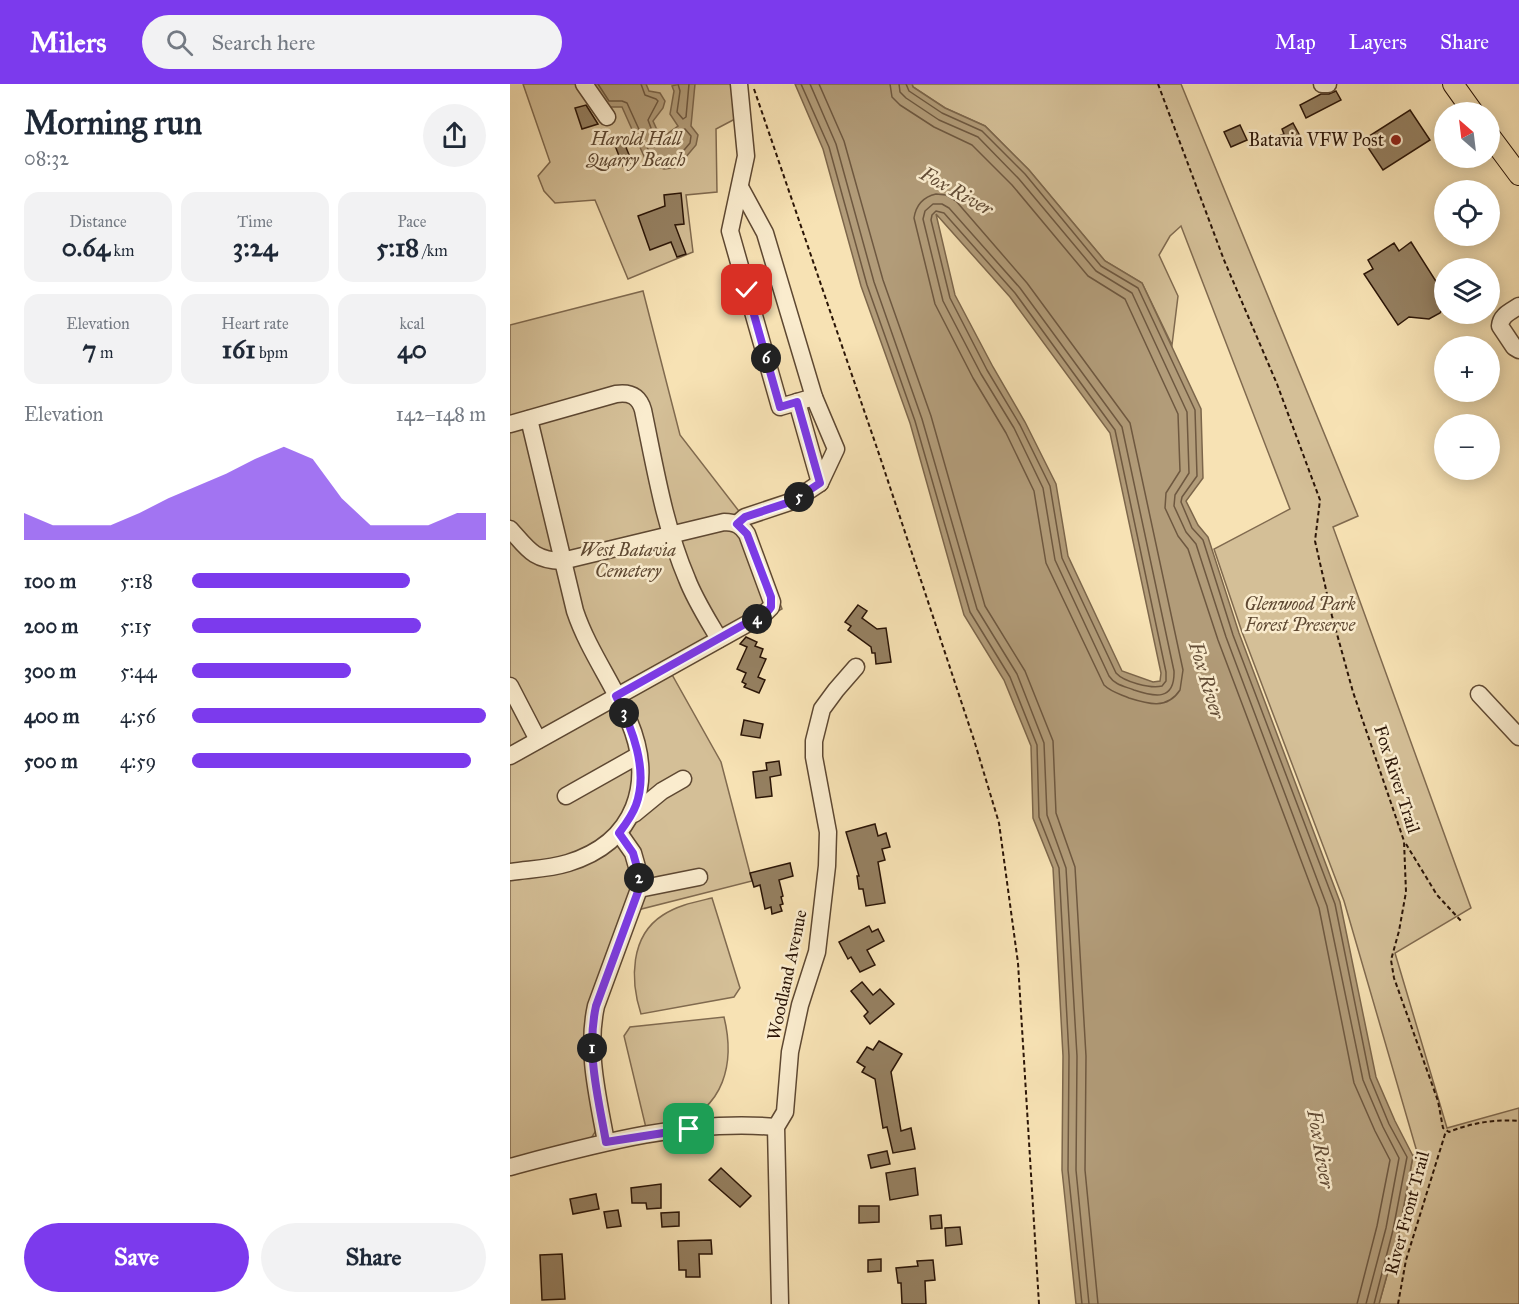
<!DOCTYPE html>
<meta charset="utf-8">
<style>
:root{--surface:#fff;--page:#f2f2f3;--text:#1f2937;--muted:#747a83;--accent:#7c3aed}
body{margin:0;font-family:"IM FELL Great Primer",serif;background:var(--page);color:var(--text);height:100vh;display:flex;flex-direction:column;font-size:22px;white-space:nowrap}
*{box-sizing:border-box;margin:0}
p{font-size:20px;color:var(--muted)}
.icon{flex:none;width:33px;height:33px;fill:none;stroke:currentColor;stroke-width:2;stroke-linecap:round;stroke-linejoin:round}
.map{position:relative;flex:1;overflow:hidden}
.drawer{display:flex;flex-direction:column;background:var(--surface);width:510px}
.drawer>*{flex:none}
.needle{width:39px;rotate:332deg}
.tools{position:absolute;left:924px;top:18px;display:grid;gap:12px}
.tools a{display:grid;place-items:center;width:66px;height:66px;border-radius:50%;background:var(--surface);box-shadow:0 3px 15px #0003;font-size:30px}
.pin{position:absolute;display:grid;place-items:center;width:51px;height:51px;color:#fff;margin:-26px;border-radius:12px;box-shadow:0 3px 9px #0006}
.km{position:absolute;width:30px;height:30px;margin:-15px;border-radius:50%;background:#222;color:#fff;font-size:16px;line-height:30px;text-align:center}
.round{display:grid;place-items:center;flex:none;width:63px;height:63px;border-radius:32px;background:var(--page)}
.summary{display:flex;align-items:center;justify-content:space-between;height:102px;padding:0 24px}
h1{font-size:33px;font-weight:700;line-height:45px}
.stats{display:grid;grid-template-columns:repeat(3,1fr);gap:9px;height:102px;padding:6px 24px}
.stats div{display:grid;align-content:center;border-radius:15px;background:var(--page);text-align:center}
.stats b{font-size:26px;font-weight:700}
.stats small{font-size:16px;font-weight:400}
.stats p{font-size:16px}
.chart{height:168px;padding:12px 24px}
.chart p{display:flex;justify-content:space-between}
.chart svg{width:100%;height:108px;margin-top:6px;fill:var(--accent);opacity:.7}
.cta{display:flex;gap:12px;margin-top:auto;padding:12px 24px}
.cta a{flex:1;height:69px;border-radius:36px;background:var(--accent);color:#fff;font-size:24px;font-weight:700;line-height:69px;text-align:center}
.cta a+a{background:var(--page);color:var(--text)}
ul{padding:0 24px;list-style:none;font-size:20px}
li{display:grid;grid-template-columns:96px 72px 1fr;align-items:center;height:45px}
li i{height:15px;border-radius:8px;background:var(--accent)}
header{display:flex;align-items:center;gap:36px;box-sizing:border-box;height:84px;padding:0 30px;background:var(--accent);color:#fff}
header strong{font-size:28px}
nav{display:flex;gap:33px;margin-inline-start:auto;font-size:21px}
.search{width:420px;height:54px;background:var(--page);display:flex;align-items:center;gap:15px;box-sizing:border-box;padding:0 21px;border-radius:33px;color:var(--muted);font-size:22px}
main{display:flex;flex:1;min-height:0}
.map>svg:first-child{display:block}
.green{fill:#d4bf97;stroke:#806a4f;stroke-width:1.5}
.water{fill:#b29c79;stroke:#7c664b;stroke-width:1.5;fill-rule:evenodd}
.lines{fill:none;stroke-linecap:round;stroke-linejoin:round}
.shore{stroke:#6e5840;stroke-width:1.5}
.building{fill:#958061;stroke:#2b1507;stroke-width:1.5}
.minor-casing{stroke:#5e4832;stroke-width:19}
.major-casing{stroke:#2b1507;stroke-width:22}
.path{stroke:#2b1507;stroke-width:2;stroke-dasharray:4.5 3;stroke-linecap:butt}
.minor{stroke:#faecce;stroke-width:16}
.major{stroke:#f7e2b4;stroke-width:20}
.route-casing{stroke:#fff;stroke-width:12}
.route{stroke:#7c3aed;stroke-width:8}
.poi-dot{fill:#8f2418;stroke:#faecce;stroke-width:2}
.labels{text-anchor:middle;stroke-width:5;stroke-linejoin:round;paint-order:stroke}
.park-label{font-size:18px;font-style:italic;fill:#5e4832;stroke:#faecce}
.poi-label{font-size:18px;fill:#2b1507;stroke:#faecce;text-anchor:end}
.street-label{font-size:18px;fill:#2b1507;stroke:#faecce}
.water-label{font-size:20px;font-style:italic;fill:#614b35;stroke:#faecce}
</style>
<header>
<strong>Milers</strong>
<div class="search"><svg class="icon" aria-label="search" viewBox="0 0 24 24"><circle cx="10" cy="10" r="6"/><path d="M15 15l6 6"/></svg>Search here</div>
<nav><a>Map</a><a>Layers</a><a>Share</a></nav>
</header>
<main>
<section class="drawer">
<div class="summary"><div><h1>Morning run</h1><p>08:32</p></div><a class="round"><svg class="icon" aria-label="share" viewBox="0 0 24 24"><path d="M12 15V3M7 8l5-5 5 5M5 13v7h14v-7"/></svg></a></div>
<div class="stats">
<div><p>Distance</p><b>0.64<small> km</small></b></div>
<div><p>Time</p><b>3:24</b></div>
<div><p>Pace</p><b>5:18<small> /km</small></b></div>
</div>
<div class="stats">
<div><p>Elevation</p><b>7<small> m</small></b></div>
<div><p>Heart rate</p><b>161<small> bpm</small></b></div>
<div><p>kcal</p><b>40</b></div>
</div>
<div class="chart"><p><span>Elevation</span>142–148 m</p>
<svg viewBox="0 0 160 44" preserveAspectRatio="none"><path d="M0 44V33L10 38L20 38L30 38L40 33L50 27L60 22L70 17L80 11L90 6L100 11L110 27L120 38L130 38L140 38L150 33L160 33V44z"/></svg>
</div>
<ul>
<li><b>100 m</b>5:18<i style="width:74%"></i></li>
<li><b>200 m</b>5:15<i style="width:78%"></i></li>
<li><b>300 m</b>5:44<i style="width:54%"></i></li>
<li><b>400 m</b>4:56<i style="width:100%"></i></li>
<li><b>500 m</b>4:59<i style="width:95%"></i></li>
</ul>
<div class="cta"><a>Save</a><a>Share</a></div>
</section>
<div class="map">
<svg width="1009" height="1220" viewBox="0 0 1009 1220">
<rect width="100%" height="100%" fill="#f7e2b4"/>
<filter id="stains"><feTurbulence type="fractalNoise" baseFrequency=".00333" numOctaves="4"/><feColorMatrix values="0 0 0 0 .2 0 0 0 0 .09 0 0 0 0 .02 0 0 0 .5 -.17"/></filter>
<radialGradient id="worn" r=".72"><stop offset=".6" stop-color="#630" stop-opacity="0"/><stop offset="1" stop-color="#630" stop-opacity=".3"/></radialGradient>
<g class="green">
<polygon points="13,0 221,0 225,35 206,45 207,108 176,111 183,168 118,195 85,116 45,119 34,107 28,92 40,78"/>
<polygon points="402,0 671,0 848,432 823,443 961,824 885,869 937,1044 1009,1024 1009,1220 869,1220 889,1148 903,1072 907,1068 834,817 732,548 704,465 780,425 671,142 660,152 649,171 668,212 662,261 632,199 595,177 519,86 475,42 435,24 403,3"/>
<polygon points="133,207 170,351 242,444 272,525 160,587 211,678 242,797 116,829 82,921 87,1045 80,1056 0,1077 0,241"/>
<path d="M202,814L230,904L224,913L131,930C120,896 120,852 153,831C168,821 185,818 202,814Z"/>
<path d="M214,933C225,978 215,1026 164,1040C155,1042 145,1043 136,1044L114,952L120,943Z"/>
</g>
<g class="water">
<polygon points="80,0 136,0 139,7 150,9 155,17 153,24 143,37 148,48 157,50 168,42 160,30 164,7 162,2 169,0 185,0 181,42 188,51 186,61 170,80 170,83 154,85 137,79 112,23 96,23"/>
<path d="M285,0H402L403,3L435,24L475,42L519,86L595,177L632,199L691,325L693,394L676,417L688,441L698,453L729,549L830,818L866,993L885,1037L903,1072L889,1148L869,1220H566L552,1086L553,972L543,784L523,734L521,662L494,596L454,531L400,339L351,202L313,65ZM426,130L500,213L600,349L651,589L650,597L643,598L612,587L558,472L546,400L515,338L483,283L445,211Z"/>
</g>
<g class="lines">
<g class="shore">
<polyline points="88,0 99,17 112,17 117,19 142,74 154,79 164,78 180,59 181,52 175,45 158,56 144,52 138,36 148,17 146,15 135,11 131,0"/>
<polyline points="168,0 170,7 167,28 173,35 176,33 179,0"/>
<polyline points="291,0 319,63 357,201 405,337 460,528 500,593 527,661 529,733 549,784 559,972 558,1086 572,1220"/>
<polyline points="300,0 326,60 364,198 412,335 467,525 507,590 534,659 537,731 556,784 567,972 566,1086 579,1220"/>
<polyline points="309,0 334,57 373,196 421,332 475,522 515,587 543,657 546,729 565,783 576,972 575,1086 588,1220"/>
<polyline points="380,0 382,13 390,21 424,43 462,61 502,101 578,192 615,215 668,330 670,387 656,409 655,424 668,452 678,465 708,556 809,824 844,999 865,1047 880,1076 867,1142 847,1220"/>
<polyline points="389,0 390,8 396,14 429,36 468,53 509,95 586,187 622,209 677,328 679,389 665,411 664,422 676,448 686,460 716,553 817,822 853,996 873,1043 889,1074 876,1144 856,1220"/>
<polyline points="396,0 399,7 432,29 472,47 515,90 591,182 628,204 685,326 687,392 672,413 671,418 682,444 693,456 723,551 825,820 860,994 879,1040 897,1073 883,1146 864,1220"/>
<path d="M426,110L436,111L446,117L517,199L620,339L673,586L670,606C657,626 638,620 619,614C610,610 601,608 594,601L536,479L524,407L496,349L463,294L425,220L404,134C406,121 413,113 426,110Z"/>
<path d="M423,120H432L439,124L510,204L612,343L664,587C665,617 645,613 624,606C614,602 605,601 599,592L545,476L533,404L504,344L471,290L433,217L413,135L415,127Z"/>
<path d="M426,127L434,129L505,209L605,346L656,588V597L652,602C641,605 614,598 606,589L552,474L540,402L510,341L477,286L440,214L421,136L422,131Z"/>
</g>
</g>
<g class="building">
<polygon points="826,7 831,16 796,34 790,21 811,10 819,10"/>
<polygon points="76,21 88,40 72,45 65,24"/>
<polygon points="900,26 920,56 873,86 853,56"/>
<polygon points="783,39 790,52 771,62 766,53 774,50 772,45"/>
<polygon points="730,41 737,56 721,63 714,48"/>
<polygon points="113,56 122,78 113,82 104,59"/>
<polygon points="171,109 174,140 165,141 176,170 167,173 161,158 140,166 128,132 155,122 154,111"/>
<polygon points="901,158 934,210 934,222 930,229 919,235 899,233 888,241 854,190 863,185 858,176 884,159 889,167"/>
<polygon points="348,521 357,527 352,534 367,545 376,544 381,578 366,580 365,569 362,569 361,563 338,546 341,542 335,538"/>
<polygon points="236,553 247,558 245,562 253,565 250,573 256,575 248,593 255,596 249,609 234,603 236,600 232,598 236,589 227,585 237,563 230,560"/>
<polygon points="234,636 253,640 250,654 231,651"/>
<polygon points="269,677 271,691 260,693 262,712 246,714 243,688 257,686 256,679"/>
<polygon points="365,740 368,752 376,749 380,763 372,765 375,776 368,778 375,819 356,822 353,805 349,805 347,792 349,792 336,748"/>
<polygon points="280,779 283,792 269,796 273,812 271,813 273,820 270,821 272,827 262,830 261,823 255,825 250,801 244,803 240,789"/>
<polygon points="359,842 362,848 368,845 374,857 357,866 365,881 350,888 341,873 338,875 329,858"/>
<polygon points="352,898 363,911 370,905 384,920 360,940 354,932 358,928 341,907"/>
<polygon points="369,957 392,970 381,988 391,1047 401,1044 405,1065 383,1069 377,1043 373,1044 365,995 352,988 355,983 347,978 357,963 363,966"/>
<polygon points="377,1067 380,1080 361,1084 358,1071"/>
<polygon points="211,1084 241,1112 230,1123 199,1096"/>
<polygon points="405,1084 408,1111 380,1116 376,1089"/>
<polygon points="151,1100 151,1124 137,1125 136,1119 122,1119 121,1104"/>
<polygon points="86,1110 89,1125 63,1130 60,1115"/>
<polygon points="349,1122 369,1122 369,1138 349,1139"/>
<polygon points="108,1126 111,1142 97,1144 94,1128"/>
<polygon points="169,1128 169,1142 152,1143 151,1129"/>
<polygon points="431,1131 432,1144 421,1145 420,1132"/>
<polygon points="450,1143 452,1160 436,1162 435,1144"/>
<polygon points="201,1156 202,1170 189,1170 190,1193 176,1193 176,1186 169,1186 168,1157"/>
<polygon points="52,1170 55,1215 32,1216 30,1171"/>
<polygon points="371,1175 371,1187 358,1188 358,1176"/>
<polygon points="423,1176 425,1196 415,1197 416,1220 392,1220 391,1199 388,1199 386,1184 408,1182 407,1177"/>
</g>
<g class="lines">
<defs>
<g id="minor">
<polyline points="74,0 97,33"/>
<polyline points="229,0 236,72 220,147 270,323 304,313"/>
<polyline points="812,0 818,0"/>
<path d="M1009,222C1000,228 991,231 990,242L1004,263L1009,266"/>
<polyline points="287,318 310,399"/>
<path d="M0,340L106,310C120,308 129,312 133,326C145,383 154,441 177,495C185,516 198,536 209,555"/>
<polyline points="227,440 235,433 283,417 310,399 326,365 304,313 255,149 230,103"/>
<path d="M0,445C18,465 23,476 52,477L214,438C225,438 231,441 237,450L262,518L261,523L253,531L0,672"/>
<polyline points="0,602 28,656"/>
<polyline points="969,610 1009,653"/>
<polyline points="56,712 127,672"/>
<polyline points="124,730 152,707 173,695"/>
<path d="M0,788C20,785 39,785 58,779C126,758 145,699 119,637C103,599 78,566 65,527L19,335"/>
<polyline points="129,805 189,793"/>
<path d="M96,1058C88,1013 76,967 86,922L129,805L127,783L123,769L109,749"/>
<path d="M0,1083C86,1060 176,1035 266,1043"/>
<polyline points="270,1220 266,1043 275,1028 280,968 290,921 307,868 317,782 318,748 304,673 304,657 312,625 326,606 346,583"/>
</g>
<g id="major">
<polyline points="943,0 963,28"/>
<polyline points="980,52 1009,91"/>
</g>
</defs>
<use href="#minor" class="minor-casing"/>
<use href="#major" class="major-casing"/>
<g class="path">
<path d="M648,0L714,176L767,300L810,416L805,457L822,532L843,608L894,757L896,808L889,847L881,876L884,894L928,1017L933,1044L939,1048C960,1039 986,1035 1009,1037"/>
<polyline points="244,5 370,373 464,656 489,739 508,879 529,1220"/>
<polyline points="896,760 927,811 952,838"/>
<polyline points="888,1220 896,1176 936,1047"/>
</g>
<use href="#minor" class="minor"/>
<use href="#major" class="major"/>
</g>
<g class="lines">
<defs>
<path id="route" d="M179,1045L96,1058C88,1013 76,967 86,922L129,805L127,783L123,769L109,749C115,741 122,732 126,721C139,686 122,644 106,612L258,527L261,523V513L237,450L227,440L235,433L283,417L310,399L287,318L270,323L237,206"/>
</defs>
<use href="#route" class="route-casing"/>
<use href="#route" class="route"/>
</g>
<circle class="poi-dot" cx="886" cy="56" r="6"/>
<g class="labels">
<g class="park-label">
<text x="126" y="61">Harold Hall<tspan x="126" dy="21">Quarry Beach</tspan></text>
<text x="118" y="472">West Batavia<tspan x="118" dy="21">Cemetery</tspan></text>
<text x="790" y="526">Glenwood Park<tspan x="790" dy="21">Forest Preserve</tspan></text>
</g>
<g class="poi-label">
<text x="874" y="62">Batavia VFW Post</text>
</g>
<g class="street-label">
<text transform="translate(887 695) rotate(72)" y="6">Fox River Trail</text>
<text transform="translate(277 891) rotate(-78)" y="6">Woodland Avenue</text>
<text transform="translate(897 1129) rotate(-75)" y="6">River Front Trail</text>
</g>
<g class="water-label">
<text transform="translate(447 107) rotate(29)" y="7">Fox River</text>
<text transform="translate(697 596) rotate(73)" y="7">Fox River</text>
<text transform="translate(811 1065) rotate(80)" y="7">Fox River</text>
</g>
</g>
<rect width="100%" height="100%" filter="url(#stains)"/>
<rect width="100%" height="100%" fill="url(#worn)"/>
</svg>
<div class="tools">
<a><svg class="needle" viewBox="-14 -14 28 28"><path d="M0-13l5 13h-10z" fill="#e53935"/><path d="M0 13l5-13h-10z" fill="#747a83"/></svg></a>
<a><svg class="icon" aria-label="locate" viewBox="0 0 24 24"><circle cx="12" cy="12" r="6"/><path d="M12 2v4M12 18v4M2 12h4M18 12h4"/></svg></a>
<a><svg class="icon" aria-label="layers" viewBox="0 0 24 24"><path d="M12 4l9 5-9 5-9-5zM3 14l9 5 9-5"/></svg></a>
<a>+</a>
<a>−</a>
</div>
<div class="pin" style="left:179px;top:1045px;background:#1e9e55"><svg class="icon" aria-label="arrive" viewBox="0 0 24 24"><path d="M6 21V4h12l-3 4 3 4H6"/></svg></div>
<div class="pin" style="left:237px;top:206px;background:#d93025"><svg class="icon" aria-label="check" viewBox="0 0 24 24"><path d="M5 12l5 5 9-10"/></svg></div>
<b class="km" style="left:82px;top:964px">1</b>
<b class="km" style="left:129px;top:794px">2</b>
<b class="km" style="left:114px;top:629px">3</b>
<b class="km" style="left:247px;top:535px">4</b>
<b class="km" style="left:289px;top:413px">5</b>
<b class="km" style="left:256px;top:274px">6</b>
</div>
</main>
